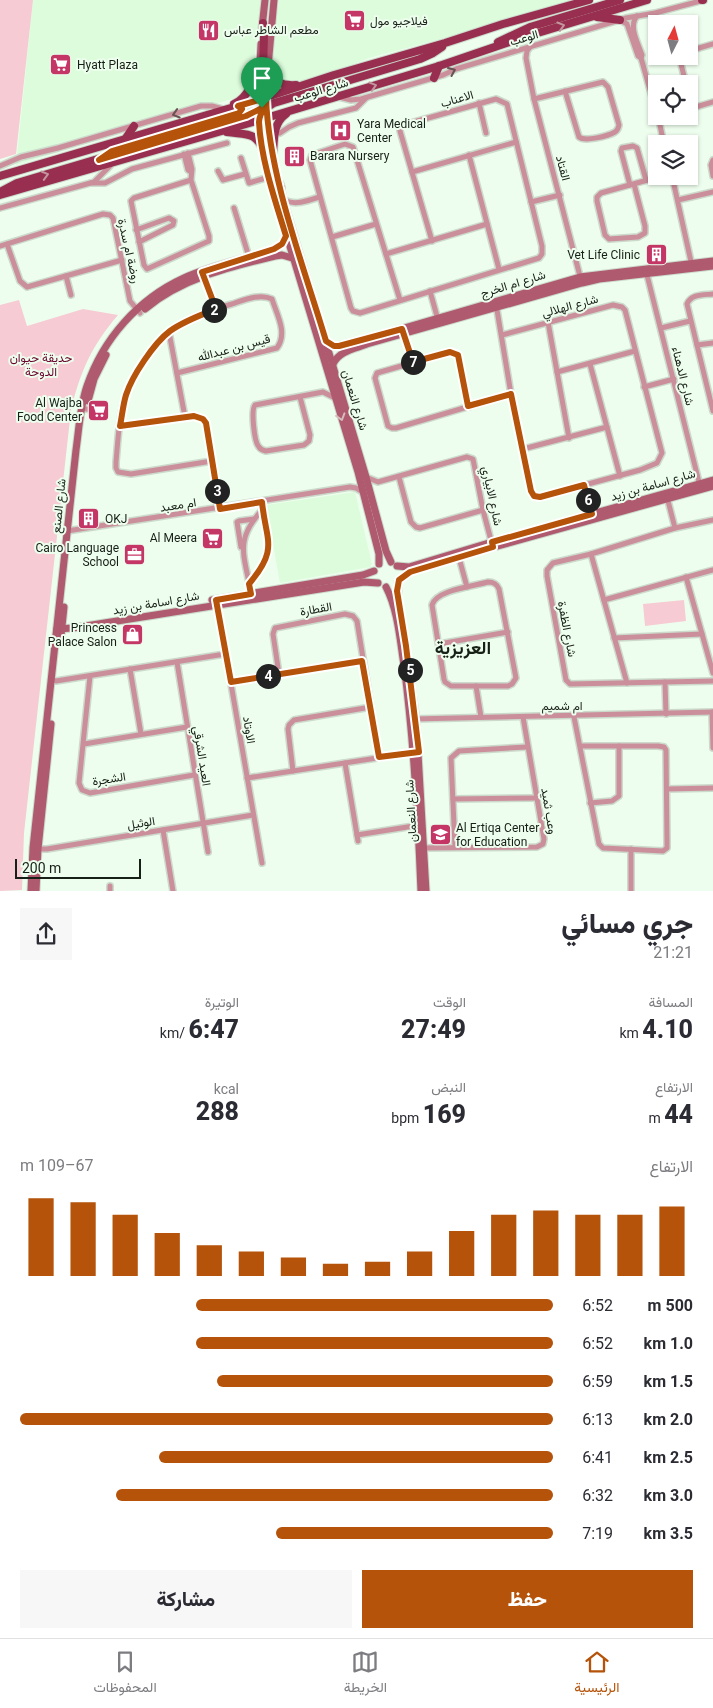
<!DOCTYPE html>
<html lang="ar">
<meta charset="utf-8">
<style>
:root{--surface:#fff;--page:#f7f7f7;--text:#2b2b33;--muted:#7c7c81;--line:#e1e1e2;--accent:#b45309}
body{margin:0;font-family:Roboto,Vazirmatn,sans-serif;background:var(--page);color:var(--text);direction:rtl;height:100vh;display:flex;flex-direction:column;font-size:19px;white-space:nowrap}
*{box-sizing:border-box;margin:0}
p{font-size:16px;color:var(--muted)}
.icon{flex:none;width:28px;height:28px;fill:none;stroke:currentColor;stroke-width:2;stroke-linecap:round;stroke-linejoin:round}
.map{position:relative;height:891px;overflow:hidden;direction:ltr}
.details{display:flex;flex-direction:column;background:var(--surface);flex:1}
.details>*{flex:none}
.needle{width:32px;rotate:6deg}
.fabs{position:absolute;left:648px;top:15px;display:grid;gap:10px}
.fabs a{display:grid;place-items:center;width:50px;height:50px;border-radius:0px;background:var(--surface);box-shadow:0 1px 4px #0004;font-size:25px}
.scale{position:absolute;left:15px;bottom:12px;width:126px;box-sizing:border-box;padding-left:5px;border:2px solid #172017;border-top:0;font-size:14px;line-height:18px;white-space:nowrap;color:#172017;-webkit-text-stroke:4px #eefeee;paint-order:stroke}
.pin{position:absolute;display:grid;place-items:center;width:42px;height:42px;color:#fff;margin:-51px -21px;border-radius:50% 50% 50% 0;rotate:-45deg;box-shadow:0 0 5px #0007}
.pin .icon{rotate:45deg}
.km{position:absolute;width:25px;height:25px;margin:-12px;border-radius:50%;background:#222;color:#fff;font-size:14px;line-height:25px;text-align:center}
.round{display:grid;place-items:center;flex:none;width:52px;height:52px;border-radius:0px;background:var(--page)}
.summary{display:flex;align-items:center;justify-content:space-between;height:85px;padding:0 20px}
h1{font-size:28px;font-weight:800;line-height:38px}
.metrics{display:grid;grid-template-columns:repeat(3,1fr);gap:8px;height:85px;padding:5px 20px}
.metrics div{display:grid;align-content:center}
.metrics b{font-size:25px;font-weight:800}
.metrics small{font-size:14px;font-weight:400}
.metrics p{font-size:14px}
.chart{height:140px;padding:10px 20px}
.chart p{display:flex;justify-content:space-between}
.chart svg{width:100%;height:90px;margin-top:5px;stroke:var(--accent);stroke-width:6}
.action{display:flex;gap:10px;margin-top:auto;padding:10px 20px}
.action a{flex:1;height:58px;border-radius:0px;background:var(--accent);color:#fff;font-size:20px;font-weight:800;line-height:58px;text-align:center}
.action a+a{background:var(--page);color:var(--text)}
ul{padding:0 20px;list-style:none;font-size:16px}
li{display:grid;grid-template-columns:80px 60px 1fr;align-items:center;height:38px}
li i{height:12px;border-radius:6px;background:var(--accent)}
.dock{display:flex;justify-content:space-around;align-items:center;height:70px;border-top:1px solid var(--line);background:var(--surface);font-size:14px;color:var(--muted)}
.dock a{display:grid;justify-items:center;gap:2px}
.dock .on{color:var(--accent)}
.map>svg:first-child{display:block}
.built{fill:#dcfcdc}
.park{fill:#f6cbd3}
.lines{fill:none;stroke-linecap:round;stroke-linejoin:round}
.street-casing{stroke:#ccdacc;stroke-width:8}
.secondary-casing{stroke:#ccdacc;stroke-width:9}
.primary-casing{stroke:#ccdacc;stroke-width:10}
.street{stroke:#cb8f9b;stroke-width:5}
.secondary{stroke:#af5a6f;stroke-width:7}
.primary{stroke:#982f50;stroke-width:8}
.oneway{stroke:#c3969f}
.oneway2{stroke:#685252}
.oneway3{stroke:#d5bcbb}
.route-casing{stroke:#fff;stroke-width:10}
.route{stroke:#b45309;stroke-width:6}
.labels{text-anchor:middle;stroke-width:4;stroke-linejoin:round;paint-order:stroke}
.poi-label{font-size:12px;fill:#172017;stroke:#eefeee;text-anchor:start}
.street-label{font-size:12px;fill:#172017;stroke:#eefeee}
.park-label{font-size:12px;fill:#69002c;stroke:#eefeee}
.district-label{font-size:18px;font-weight:bold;fill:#172017;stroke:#eefeee}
</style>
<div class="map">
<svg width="713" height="891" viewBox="0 0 713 891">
<rect width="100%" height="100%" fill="#eefeee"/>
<g class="built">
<polygon points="33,0 261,0 254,63 248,94 16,165"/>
<polygon points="279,0 578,0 576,3 369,58 297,86 288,86 271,72"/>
<polygon points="355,492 372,564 370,567 280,583 266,505"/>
<polygon points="448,824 449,837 445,842 435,843 430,833 430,825"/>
</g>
<g class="park">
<polygon points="0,0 33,0 16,154 0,159"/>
<path d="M19,300L27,326L83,309L118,315C92,345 80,372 71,410L24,833L22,890L0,891V305Z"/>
<polygon points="684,600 686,621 645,626 643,604"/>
</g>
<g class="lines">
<defs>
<g id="street">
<path d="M637,16C628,26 638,43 642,55L641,58"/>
<polyline points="620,20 627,24 638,56 641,58 656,111"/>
<polyline points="530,47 527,51 526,58 534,99 581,280"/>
<polyline points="689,51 713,44"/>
<polyline points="682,56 680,60 686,84"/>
<polyline points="689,95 692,108"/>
<polyline points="339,97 351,100 361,99 443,75 456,69 626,18 655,13 704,0"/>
<path d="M534,99L599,83L603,82L608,87L619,125C618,129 618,130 615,132C608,136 585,142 579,137L565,91"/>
<polyline points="479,103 486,133"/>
<polyline points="689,109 713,102"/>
<polyline points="658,116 664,144"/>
<polyline points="280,133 289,127 298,123 356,108 366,98"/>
<polyline points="188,153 192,169 191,180 209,236 209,241 147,269 144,265 131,201 134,198 191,180"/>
<polyline points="184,154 188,170 191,172"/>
<polyline points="469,155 499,269"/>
<polyline points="241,158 249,183 269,177"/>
<polyline points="713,160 711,165 713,176"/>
<polyline points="0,166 21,157 58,148 201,106 212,106 223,109"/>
<polyline points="218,171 223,180 245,174"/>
<polyline points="412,172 516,142"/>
<polyline points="672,176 692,266"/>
<polyline points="91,183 105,183 132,169 227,143"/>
<polyline points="634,184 645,226 645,233 638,237 609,239 605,235 597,201 597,197 601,193 662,176"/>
<polyline points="630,185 621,151 622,148 633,146 637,148 646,180"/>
<path d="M283,199C295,207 308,200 320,197"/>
<polyline points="678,200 713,192"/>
<polyline points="531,202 560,195"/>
<polyline points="0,208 94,182 110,166"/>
<polyline points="234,208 249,257"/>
<polyline points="136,230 169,218 174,221 173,225 139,242"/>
<polyline points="332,237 376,224"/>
<polyline points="7,244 20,281 27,287 122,260"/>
<polyline points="0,246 103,214 110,215 113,218 130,301 140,313"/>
<polyline points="386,254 487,224"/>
<polyline points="646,271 700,486"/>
<polyline points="203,274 216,309"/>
<polyline points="66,276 71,295"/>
<polyline points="430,291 438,320"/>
<path d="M713,294C703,295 691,294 687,304L713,411"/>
<polyline points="400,300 353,147 345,144 312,155 310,160 351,308 353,311 360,313 539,258 542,254 542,246 507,104 496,99 403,125 400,128 400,131 432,241"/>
<polyline points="496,304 511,394 531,491 534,496 540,497 640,470 657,463 662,453 625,310 622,307 613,305 502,335"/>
<polyline points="548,322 569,438"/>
<polyline points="661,328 690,321"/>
<polyline points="169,332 185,417"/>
<polyline points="403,332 413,362"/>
<polyline points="697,345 713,343"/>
<polyline points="590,364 620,476"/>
<polyline points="557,372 635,351"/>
<path d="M177,373L277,348C288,333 277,315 272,299C260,293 244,300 232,304C211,309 186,319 169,332C153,344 134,374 126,394C119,414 118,440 116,462V468L118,472L131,474L212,461"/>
<polyline points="644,387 674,379"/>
<path d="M300,397L310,435L309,441L304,445L266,451C262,450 261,450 259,447C254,442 251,410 255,405L323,392L335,398"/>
<polyline points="469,407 458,355 450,352 377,373 375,378 388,426 392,428 396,428 511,394"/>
<polyline points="86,409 94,410"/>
<polyline points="120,426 194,416 203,419 206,423 220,509"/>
<polyline points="523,449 607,427"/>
<polyline points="366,477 378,482 467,457 473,459 483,510 492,544"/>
<polyline points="399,477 411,522 416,527 420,528 483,510"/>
<polyline points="584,485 593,516"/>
<polyline points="667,497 675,528"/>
<polyline points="713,520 675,528 591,554 553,563 547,570 547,576 566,680 570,684 713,681"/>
<polyline points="67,531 350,487 356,488 364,493"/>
<polyline points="241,547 237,522 239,521 254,519"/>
<polyline points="458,554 467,587"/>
<polyline points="591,554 627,683"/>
<polyline points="686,577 713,673"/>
<path d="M488,582C494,582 497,584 499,589L516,678L512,684L508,686H451L445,682L444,679L432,605C436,590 474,586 488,582Z"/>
<path d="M249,584C277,551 268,546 263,507"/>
<path d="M251,594C245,555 233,541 263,509"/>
<polyline points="604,600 713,570"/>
<polyline points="217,603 262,863"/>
<polyline points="614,638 702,634"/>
<polyline points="439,644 508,632"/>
<polyline points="177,662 208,852"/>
<polyline points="130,669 141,734"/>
<polyline points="279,674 273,634 275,628 345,614 353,616 357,621 379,757"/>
<polyline points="90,676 79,783 82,790 90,793 194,775"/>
<polyline points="51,679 56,681 225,654"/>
<polyline points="231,682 363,661"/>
<polyline points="665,682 666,714"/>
<polyline points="476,686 481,717"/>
<polyline points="712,712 713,748"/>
<polyline points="574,717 599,844 603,848 663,851 667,848 667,841 666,750 664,747 658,746 580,746"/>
<polyline points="414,719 713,712"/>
<polyline points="84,744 187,727"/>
<polyline points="345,763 358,841"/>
<polyline points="293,771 288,729 289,725 294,720 371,707"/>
<polyline points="247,778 416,752"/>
<polyline points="667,789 713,788"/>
<polyline points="453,799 537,798"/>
<polyline points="590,803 612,801 619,796 619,746"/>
<polyline points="163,830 173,891"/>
<polyline points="357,835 420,825"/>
<polyline points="455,847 451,758 459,751 527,747"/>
<polyline points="421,848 537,847 543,844 544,839 523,717"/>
<polyline points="36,849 47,849 253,815"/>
<polyline points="631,849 631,891"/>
<polyline points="110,886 110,891"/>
</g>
<g id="secondary">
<polyline points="262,28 265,0"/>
<polyline points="261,44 258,105 262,143 270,180 358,472 379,554 379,564"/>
<polyline points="266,89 274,0"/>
<polyline points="280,184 283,199 366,477 386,551 391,562"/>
<path d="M145,309C182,278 230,267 275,256L282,255L292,258"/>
<polyline points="326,341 334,346 349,344 580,277 713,261"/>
<path d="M333,364C339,351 354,349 367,344L582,283L599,279L713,266"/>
<polyline points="88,401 94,379 106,355"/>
<polyline points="397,566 409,567 492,542 713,480"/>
<polyline points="399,580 410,572 476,552 713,486"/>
<polyline points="398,582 398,599 416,719 426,891"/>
<path d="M386,587C398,610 400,640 404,665C414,740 418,815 421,891"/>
<polyline points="212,600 363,575 374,571"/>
<polyline points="57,629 73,628 364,582 378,583"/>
<polyline points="61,636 64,607"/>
<path d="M31,891L33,848L76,450C79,429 80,406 87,386C103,339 138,299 184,278C212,265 245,259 274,249L282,244L286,236"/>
<polyline points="36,891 38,849 51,724"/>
</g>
<g id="primary">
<polyline points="702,0 703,0"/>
<polyline points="597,17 620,20"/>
<polyline points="498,42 530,27 620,0"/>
<path d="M267,67C274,82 280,86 296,85"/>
<polyline points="434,78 439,66"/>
<polyline points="262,103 264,36 263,23"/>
<path d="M234,104C248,98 254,80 259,66"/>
<polyline points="263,110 274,103 420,59 433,53 442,47"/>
<polyline points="263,115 272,164 281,188"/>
<path d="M227,132C247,135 256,131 264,152"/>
<polyline points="126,138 134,126"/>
<path d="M273,154C274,139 273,123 286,114"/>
<polyline points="0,176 258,100 334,75 445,43 503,24 589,0"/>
<polyline points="0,192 17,183 249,114 261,108 266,98"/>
<polyline points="0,195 253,122 439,66 521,38 647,0"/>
</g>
</defs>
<use href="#street" class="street-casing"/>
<use href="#secondary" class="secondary-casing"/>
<use href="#primary" class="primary-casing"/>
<use href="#street" class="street"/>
<use href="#secondary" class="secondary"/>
<use href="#primary" class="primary"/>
</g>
<defs><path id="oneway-chevron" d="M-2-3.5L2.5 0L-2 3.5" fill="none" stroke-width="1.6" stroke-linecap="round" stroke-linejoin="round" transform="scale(1.25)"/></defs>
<g class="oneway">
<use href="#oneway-chevron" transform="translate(561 26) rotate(-17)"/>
<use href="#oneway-chevron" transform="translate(373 86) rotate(-17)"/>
<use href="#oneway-chevron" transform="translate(45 175) rotate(-16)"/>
</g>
<g class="oneway2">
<use href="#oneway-chevron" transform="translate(452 71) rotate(-24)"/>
<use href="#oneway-chevron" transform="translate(176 114) rotate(163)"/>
</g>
<use class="oneway3" href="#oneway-chevron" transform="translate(341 417) rotate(73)"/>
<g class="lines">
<defs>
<path id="route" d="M262,108L246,116L99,160L112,151L239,113L242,109L238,106L262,99C262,103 263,107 262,111C261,115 259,117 259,122C261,160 275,200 286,236L282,244L274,249L202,272L216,309C201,315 184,321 170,331C154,343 132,376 126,395C123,405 122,416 120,426L194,416L203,419L206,423L220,509L262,502C266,542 279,548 249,584L251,594L216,600L231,682L362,661L379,757L419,752L406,646L397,591L399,580L410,572L493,547L492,542L592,514L584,485L540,497L534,496L531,491L511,394L468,406L458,355L450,352L413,362L402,329L339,346H334L326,341C303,264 269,177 266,98C265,102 265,105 262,108"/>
</defs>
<use href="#route" class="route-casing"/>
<use href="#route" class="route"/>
</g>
<defs>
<symbol id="supermarket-square" viewBox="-11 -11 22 22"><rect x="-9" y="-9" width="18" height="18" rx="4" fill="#c43665" stroke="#eefeee"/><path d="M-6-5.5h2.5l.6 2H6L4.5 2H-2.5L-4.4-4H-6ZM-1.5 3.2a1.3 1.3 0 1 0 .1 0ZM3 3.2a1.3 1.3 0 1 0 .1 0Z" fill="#fff"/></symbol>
<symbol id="restaurant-square" viewBox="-11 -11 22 22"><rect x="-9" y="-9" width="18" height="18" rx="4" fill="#c43665" stroke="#eefeee"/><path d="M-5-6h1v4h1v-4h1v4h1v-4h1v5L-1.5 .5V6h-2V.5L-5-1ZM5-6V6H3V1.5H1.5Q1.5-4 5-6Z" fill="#fff"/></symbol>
<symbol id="hospital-square" viewBox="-11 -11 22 22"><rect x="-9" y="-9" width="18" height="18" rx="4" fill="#c43665" stroke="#eefeee"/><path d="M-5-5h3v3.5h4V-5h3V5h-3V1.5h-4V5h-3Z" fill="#fff"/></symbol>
<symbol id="building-square" viewBox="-11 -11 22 22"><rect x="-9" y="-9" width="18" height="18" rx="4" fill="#c43665" stroke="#eefeee"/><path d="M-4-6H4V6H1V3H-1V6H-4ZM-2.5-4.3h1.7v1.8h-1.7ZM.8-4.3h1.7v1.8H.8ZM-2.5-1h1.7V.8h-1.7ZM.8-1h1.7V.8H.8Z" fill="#fff"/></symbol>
<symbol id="office-square" viewBox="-11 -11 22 22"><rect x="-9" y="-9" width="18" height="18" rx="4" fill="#c43665" stroke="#eefeee"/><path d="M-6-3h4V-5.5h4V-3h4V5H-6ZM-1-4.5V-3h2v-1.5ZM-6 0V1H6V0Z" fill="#fff"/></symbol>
<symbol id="shop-square" viewBox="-11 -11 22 22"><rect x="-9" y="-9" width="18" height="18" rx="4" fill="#c43665" stroke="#eefeee"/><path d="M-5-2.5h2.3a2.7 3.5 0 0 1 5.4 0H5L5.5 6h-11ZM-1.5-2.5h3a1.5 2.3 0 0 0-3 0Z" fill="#fff"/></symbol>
<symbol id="school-square" viewBox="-11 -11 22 22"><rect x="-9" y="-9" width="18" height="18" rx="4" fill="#c43665" stroke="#eefeee"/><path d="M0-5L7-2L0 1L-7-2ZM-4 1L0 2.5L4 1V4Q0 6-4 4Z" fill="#fff"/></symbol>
</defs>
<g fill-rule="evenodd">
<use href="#supermarket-square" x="342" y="8" width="25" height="25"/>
<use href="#restaurant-square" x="196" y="18" width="25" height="25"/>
<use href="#supermarket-square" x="48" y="52" width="25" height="25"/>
<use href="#hospital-square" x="328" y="118" width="25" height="25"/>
<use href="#building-square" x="282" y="144" width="25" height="25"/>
<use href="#building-square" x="644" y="242" width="25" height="25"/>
<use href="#supermarket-square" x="86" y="398" width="25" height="25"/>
<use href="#building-square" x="76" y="506" width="25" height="25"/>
<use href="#supermarket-square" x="200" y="526" width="25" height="25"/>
<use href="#office-square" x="122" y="542" width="25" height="25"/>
<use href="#shop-square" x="120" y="622" width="25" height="25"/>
<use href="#school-square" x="428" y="822" width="25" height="25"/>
</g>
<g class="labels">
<g class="poi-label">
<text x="370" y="25">فيلاجيو مول</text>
<text x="224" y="34">مطعم الشاطر عباس</text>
<text x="77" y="69">Hyatt Plaza</text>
<text x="357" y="128">Yara Medical<tspan x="357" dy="14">Center</tspan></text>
<text x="310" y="160">Barara Nursery</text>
<text x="640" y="259" text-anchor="end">Vet Life Clinic</text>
<text x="82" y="407" text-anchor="end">Al Wajba<tspan x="82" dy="14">Food Center</tspan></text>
<text x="105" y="523">OKJ</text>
<text x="197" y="542" text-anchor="end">Al Meera</text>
<text x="119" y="552" text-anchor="end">Cairo Language<tspan x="119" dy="14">School</tspan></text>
<text x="117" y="632" text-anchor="end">Princess<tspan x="117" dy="14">Palace Salon</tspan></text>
<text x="456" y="832">Al Ertiqa Center<tspan x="456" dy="14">for Education</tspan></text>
</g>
<g class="street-label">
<text transform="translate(524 38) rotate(-16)" y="4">الوعب</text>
<text transform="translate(321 90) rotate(-17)" y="4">شارع الوعب</text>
<text transform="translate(457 99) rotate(-16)" y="4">الاعناب</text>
<text transform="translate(563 168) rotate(75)" y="4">القتاد</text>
<text transform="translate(129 251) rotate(77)" y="4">روضة ام سدرة</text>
<text transform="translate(513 284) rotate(-17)" y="4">شارع ام الخرج</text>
<text transform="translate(570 306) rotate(-15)" y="4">شارع الهلالي</text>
<text transform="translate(234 348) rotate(-15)" y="4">قيس بن عبدالله</text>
<text transform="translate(683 376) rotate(76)" y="4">شارع الدهناء</text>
<text transform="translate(355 400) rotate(73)" y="4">شارع النعمان</text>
<text transform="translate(653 485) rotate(-16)" y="4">شارع اسامة بن زيد</text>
<text transform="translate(492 496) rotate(78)" y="4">شارع الابياري</text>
<text transform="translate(178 505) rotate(-9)" y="4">ام معبد</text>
<text transform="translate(59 506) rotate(-84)" y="4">شارع الصنع</text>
<text transform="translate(156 603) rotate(-10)" y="4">شارع اسامة بن زيد</text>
<text transform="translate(316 609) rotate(-10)" y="4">القطارة</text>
<text transform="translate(567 629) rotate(79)" y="4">شارع الظفرة</text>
<text x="562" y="710">ام شميم</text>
<text transform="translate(249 730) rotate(81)" y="4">الاوتاد</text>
<text transform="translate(202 756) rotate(81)" y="4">العيد الشرقي</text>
<text transform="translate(109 779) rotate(-9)" y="4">الشجرة</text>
<text transform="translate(411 811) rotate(-93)" y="4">شارع النعمان</text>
<text transform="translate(549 811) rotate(81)" y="4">وعب ثميد</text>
<text transform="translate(141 823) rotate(-9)" y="4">الوثيل</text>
</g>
<g class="park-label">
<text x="41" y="362">حديقة حيوان<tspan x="41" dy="14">الدوحة</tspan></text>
</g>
<g class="district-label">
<text x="463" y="654">العزيزية</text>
</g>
</g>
</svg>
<div class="fabs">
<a><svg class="needle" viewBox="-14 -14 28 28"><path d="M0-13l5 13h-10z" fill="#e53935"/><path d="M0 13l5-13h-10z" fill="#7c7c81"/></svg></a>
<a><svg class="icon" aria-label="locate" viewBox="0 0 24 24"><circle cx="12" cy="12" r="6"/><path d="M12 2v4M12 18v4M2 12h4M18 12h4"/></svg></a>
<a><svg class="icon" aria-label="layers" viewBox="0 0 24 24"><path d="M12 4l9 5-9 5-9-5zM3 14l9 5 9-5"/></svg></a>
</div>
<div class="scale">200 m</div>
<div class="pin" style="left:262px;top:108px;background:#1e9e55"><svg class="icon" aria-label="arrive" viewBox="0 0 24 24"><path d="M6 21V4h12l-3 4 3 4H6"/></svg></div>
<b class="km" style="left:214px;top:310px">2</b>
<b class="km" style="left:217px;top:491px">3</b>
<b class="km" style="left:268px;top:676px">4</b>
<b class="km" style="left:410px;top:670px">5</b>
<b class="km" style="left:588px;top:500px">6</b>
<b class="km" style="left:413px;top:362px">7</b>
</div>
<section class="details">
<div class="summary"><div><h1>جري مسائي</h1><p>21:21</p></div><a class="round"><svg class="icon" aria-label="share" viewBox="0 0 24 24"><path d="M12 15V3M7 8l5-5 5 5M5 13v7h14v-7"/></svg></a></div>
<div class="metrics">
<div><p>المسافة</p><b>4.10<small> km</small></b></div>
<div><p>الوقت</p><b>27:49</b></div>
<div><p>الوتيرة</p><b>6:47<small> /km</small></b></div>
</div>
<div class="metrics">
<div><p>الارتفاع</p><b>44<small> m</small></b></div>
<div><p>النبض</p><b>169<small> bpm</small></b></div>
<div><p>kcal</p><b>288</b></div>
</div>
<div class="chart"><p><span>الارتفاع</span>67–109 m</p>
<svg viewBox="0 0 160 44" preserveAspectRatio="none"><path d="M5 44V6M15 44V8M25 44V14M35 44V23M45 44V29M55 44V32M65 44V35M75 44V38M85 44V37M95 44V32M105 44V22M115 44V14M125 44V12M135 44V14M145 44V14M155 44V10"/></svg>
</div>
<ul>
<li><b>500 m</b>6:52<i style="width:67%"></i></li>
<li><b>1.0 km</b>6:52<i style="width:67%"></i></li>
<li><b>1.5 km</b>6:59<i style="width:63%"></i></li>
<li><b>2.0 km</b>6:13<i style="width:100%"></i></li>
<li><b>2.5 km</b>6:41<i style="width:74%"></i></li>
<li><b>3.0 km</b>6:32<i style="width:82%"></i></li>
<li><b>3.5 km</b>7:19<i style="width:52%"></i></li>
</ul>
<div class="action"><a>حفظ</a><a>مشاركة</a></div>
</section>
<nav class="dock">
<a class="on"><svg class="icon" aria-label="home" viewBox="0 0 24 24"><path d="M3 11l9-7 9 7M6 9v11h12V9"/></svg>الرئيسية</a>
<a><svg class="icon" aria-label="map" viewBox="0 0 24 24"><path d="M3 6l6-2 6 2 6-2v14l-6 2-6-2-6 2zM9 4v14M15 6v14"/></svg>الخريطة</a>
<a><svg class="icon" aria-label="saved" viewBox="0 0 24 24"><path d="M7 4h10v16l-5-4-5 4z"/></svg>المحفوظات</a>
</nav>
